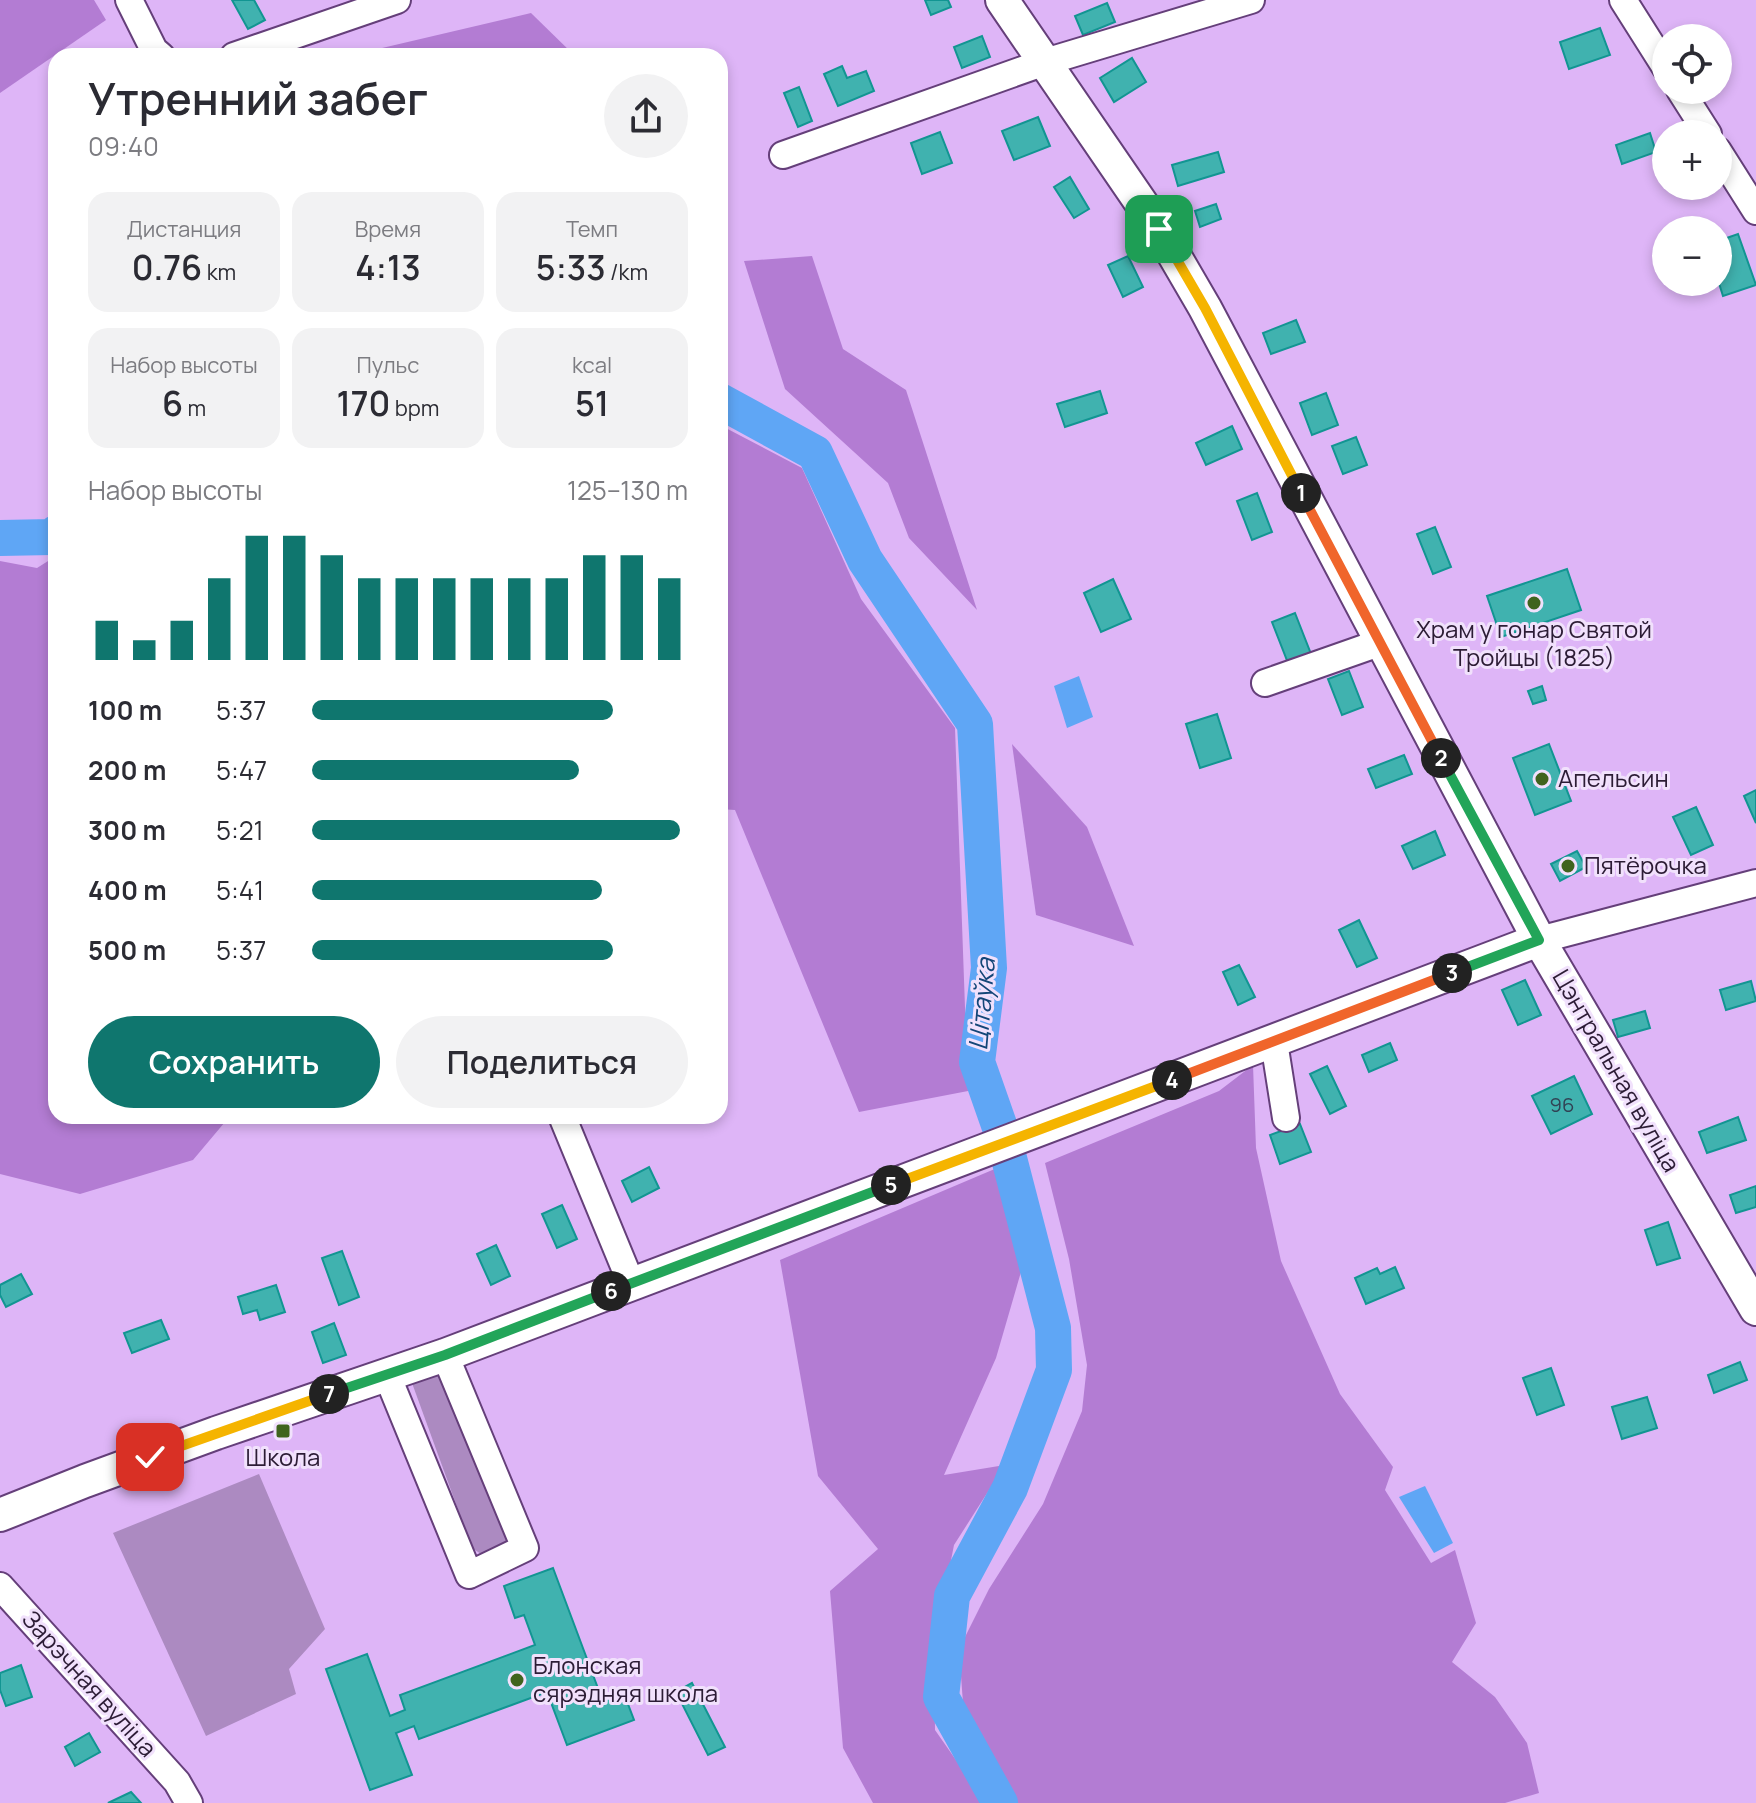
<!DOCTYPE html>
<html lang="ru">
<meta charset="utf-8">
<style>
:root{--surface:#fff;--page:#f2f2f3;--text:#2b2b33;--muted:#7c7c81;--accent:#0f766e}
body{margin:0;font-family:Manrope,sans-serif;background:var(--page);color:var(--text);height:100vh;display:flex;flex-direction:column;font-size:30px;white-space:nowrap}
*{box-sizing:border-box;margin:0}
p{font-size:26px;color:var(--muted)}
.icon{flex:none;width:44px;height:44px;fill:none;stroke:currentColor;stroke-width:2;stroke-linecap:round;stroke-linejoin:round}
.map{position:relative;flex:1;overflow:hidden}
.sheet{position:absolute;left:48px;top:48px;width:680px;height:1076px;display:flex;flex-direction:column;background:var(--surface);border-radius:24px;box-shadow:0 4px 12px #0003}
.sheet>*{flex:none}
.buttons{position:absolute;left:1652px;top:24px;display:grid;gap:16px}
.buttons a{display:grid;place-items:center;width:80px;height:80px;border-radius:50%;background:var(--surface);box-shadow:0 4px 12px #0003;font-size:40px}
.pin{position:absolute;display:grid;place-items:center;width:68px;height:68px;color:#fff;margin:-34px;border-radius:16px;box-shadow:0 4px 12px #0006}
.km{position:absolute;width:40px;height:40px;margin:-20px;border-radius:50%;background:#222;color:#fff;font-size:22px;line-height:40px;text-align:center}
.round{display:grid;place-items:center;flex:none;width:84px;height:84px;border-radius:42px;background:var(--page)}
.summary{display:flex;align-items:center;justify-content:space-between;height:136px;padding:0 40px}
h1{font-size:44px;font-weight:600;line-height:60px}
.metrics{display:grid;grid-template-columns:repeat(3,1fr);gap:12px;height:136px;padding:8px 40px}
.metrics div{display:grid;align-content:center;border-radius:20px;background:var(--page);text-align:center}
.metrics b{font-size:34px;font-weight:600}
.metrics small{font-size:22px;font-weight:400}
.metrics p{font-size:22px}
.chart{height:224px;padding:16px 40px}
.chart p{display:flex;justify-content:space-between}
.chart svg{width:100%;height:144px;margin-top:8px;stroke:var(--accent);stroke-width:6}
.button{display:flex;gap:16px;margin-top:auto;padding:16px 40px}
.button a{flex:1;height:92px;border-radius:48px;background:var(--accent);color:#fff;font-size:32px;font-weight:600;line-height:92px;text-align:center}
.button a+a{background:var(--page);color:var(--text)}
ul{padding:0 40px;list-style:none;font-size:26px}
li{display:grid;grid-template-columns:128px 96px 1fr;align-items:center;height:60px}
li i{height:20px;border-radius:10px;background:var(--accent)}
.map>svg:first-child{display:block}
.green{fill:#ac8ac1}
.forest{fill:#b37cd3}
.water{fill:#5fa6f5}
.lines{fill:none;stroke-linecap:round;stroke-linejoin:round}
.river{stroke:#5fa6f5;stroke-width:36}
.building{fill:#40b2af;stroke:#129592;stroke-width:2}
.minor-casing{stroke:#653f7a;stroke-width:30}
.major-casing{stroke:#653f7a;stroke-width:36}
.minor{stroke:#fff;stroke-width:26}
.major{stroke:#fff;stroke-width:32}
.split-1-casing{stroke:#fff;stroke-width:16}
.split-2-casing{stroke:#fff;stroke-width:16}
.split-3-casing{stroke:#fff;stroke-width:16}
.split-4-casing{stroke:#fff;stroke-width:16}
.split-5-casing{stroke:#fff;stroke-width:16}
.split-6-casing{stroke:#fff;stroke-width:16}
.split-7-casing{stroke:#fff;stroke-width:16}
.split-8-casing{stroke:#fff;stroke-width:16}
.split-1{stroke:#f5b400;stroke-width:10}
.split-2{stroke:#f0652b;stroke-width:10}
.split-3{stroke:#22a559;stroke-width:10}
.split-4{stroke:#f0652b;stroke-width:10}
.split-5{stroke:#f5b400;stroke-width:10}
.split-6{stroke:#22a559;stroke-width:10}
.split-7{stroke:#22a559;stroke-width:10}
.split-8{stroke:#f5b400;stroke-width:10}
.poi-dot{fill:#40641d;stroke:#f1e1fc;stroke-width:3}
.labels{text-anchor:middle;stroke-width:6;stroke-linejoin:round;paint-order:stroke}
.number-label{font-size:20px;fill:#314254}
.poi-label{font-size:24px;fill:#2c1c35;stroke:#f1e1fc;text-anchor:start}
.street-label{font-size:24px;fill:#2c1c35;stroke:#f1e1fc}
.water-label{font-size:26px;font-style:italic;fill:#144678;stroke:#f1e1fc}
</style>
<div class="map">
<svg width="1756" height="1803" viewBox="0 0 1756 1803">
<rect width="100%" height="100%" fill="#deb5f7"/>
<g class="green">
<polygon points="446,1370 508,1541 505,1548 484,1556 472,1548 412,1383"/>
<polygon points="259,1474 325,1629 289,1669 296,1694 206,1736 113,1533"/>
</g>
<g class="forest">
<polygon points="0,0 94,0 106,20 0,93"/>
<polygon points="531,13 575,56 348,56"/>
<polygon points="812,256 843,349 906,390 977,610 909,538 888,483 785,389 744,261"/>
<polygon points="720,425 802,468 861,599 955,728 968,1091 859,1112 735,810 720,809"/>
<polygon points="56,556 56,1116 230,1116 193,1160 80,1194 0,1174 0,561 37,568"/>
<polygon points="1012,744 1087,827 1134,946 1036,915"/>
<polygon points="1253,1065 1256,1148 1281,1261 1340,1394 1393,1467 1385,1490 1431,1563 1455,1550 1476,1623 1452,1662 1495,1697 1527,1743 1539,1793 1505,1803 1013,1803 989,1767 963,1703 959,1649 989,1589 1043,1504 1082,1411 1087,1365 1069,1259 1045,1163 1219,1091"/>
<polygon points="997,1168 1023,1265 996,1358 944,1475 1005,1465 954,1545 934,1646 935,1730 986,1803 873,1803 843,1748 830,1591 878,1549 818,1476 780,1260"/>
</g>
<g class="water">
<polygon points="1079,676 1093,717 1067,728 1054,686"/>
<polygon points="1425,1486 1453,1543 1434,1553 1399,1497"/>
</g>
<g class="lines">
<g class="river">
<polyline points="720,401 815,453 865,560 975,724 989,968 977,1062 1004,1139 1053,1328 1054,1370 1010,1488 952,1596 941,1697 1000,1803"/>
<polyline points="0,538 52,537 56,533"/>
</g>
</g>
<g class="building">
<polygon points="232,0 254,0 265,20 248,29"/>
<polygon points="925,0 948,0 951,7 931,15"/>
<polygon points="1107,3 1115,22 1083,35 1075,16"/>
<polygon points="1600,28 1610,55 1569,69 1560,42"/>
<polygon points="982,36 990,57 962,68 954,47"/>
<polygon points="1132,58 1146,82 1114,102 1100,78"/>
<polygon points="842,66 847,78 866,71 874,91 838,106 824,74"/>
<polygon points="799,87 812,121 798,127 784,93"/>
<polygon points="1038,117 1050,146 1014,160 1002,131"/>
<polygon points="940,132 952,163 922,174 911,143"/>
<polygon points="1650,133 1656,152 1622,164 1616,145"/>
<polygon points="1218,152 1224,172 1178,186 1172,165"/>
<polygon points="1070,177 1089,209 1074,218 1054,187"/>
<polygon points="1216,204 1221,219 1200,227 1195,211"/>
<polygon points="1738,234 1756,285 1723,296 1718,280 1718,241"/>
<polygon points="1128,256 1143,287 1123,297 1108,265"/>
<polygon points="1296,320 1305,342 1271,354 1263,333"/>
<polygon points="1100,391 1107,413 1065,427 1057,404"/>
<polygon points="1326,393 1338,425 1312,435 1300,403"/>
<polygon points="1232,426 1242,449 1206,465 1196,443"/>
<polygon points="1356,437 1367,465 1343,474 1332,446"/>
<polygon points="1257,493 1272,532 1252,540 1237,501"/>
<polygon points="1435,527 1451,567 1433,574 1417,534"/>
<polygon points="1567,569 1581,610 1501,637 1487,596"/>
<polygon points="1113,579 1131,619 1101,632 1084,593"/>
<polygon points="1295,613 1311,654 1288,663 1272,622"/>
<polygon points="1349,671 1363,707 1342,715 1328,679"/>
<polygon points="1542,686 1546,700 1533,704 1528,691"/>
<polygon points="1217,714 1231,758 1200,768 1186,724"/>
<polygon points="1549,744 1571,801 1535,815 1513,758"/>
<polygon points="1404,755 1412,774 1376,788 1368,769"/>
<polygon points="1756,790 1756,823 1744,796"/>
<polygon points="1696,807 1713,845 1691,855 1673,817"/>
<polygon points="1435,831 1445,855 1413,869 1402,846"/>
<polygon points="1577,851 1586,867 1560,881 1551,864"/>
<polygon points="1359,920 1377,958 1357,967 1339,930"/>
<polygon points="1239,965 1255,997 1238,1005 1223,972"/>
<polygon points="1525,980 1541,1015 1518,1025 1502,990"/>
<polygon points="1751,981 1756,1001 1726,1010 1720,990"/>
<polygon points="1645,1011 1650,1028 1618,1037 1613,1020"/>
<polygon points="1390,1043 1397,1060 1369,1072 1362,1055"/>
<polygon points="1327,1066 1346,1106 1330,1114 1310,1074"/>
<polygon points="1574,1076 1592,1114 1551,1134 1532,1096"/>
<polygon points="1738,1117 1746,1140 1707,1153 1699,1132"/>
<polygon points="1300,1124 1311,1152 1280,1164 1270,1135"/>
<polygon points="649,1167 659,1188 632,1202 622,1181"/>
<polygon points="1756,1186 1756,1207 1736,1213 1730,1195"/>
<polygon points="562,1205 577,1239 557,1248 542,1214"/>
<polygon points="1668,1222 1680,1258 1657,1265 1645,1230"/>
<polygon points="496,1245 510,1276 491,1285 477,1254"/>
<polygon points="342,1251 359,1297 339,1305 322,1258"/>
<polygon points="1395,1267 1404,1288 1366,1304 1355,1278 1377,1268 1380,1274"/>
<polygon points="21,1274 32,1294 6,1307 0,1295 0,1285"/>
<polygon points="276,1285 285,1312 260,1320 257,1310 243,1314 238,1297"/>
<polygon points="161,1320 169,1339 132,1353 124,1333"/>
<polygon points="334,1323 346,1355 323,1363 312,1332"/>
<polygon points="1740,1362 1747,1380 1714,1393 1708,1375"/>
<polygon points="1551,1368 1564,1405 1537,1415 1523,1378"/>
<polygon points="1647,1397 1657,1428 1622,1439 1612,1407"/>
<polygon points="553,1568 602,1699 623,1691 634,1720 567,1745 547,1692 419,1739 414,1726 396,1733 412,1775 370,1790 326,1669 367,1654 390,1716 405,1710 400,1695 535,1645 524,1615 515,1618 504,1586"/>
<polygon points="21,1665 32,1697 6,1706 0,1690 0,1673"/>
<polygon points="692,1683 725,1747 708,1755 676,1692"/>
<polygon points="89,1733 100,1752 75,1766 65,1747"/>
<polygon points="131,1792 141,1803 108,1803"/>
</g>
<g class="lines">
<defs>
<g id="minor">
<polyline points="129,0 154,50 161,56"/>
<polyline points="1623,0 1666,68"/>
<polyline points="234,56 397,0"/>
<polyline points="1680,90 1708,134"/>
<polyline points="1718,151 1756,211"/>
<polyline points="783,155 1045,62 1251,0"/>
<polyline points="1265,683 1379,643"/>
<polyline points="1539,940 1756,883"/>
<polyline points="1274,1042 1286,1118"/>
<polyline points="562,1116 631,1283"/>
<polyline points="387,1375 469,1575 525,1548 445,1355"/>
<polyline points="0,1586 177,1782 189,1803"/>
</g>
<g id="major">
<polyline points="1002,0 1159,229 1205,308 1539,940 1756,1309"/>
<polyline points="0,1515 85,1481 216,1433 445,1355 1539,940"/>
</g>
</defs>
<use href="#minor" class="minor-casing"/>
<use href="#major" class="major-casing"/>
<use href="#minor" class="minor"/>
<use href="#major" class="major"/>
</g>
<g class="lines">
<defs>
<polyline id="split-1" points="1159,229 1205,308 1301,493"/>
<polyline id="split-2" points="1301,493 1441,758"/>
<polyline id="split-3" points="1441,758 1539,940 1452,973"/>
<polyline id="split-4" points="1172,1080 1452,973"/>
<polyline id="split-5" points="891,1185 1172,1080"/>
<polyline id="split-6" points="611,1291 891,1185"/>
<polyline id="split-7" points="329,1394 445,1355 611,1291"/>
<polyline id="split-8" points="150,1457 329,1394"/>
</defs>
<use href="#split-1" class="split-1-casing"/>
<use href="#split-2" class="split-2-casing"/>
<use href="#split-3" class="split-3-casing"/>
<use href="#split-4" class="split-4-casing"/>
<use href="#split-5" class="split-5-casing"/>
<use href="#split-6" class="split-6-casing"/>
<use href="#split-7" class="split-7-casing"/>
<use href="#split-8" class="split-8-casing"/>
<use href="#split-1" class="split-1"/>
<use href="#split-2" class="split-2"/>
<use href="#split-3" class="split-3"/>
<use href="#split-4" class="split-4"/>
<use href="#split-5" class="split-5"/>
<use href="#split-6" class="split-6"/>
<use href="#split-7" class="split-7"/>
<use href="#split-8" class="split-8"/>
</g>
<g class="poi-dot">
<circle cx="1534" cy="603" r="8"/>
<circle cx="1542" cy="779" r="8"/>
<circle cx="1568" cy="866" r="8"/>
<rect x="275" y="1423" width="16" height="16" rx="4"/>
<circle cx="517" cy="1680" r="8"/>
</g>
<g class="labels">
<g class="number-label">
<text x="1562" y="1112">96</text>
</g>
<g class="poi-label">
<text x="1534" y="638" text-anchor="middle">Храм у гонар Святой<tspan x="1534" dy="28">Тройцы (1825)</tspan></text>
<text x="1558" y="787">Апельсин</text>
<text x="1584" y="874">Пятёрочка</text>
<text x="283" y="1466" text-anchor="middle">Школа</text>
<text x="533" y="1674">Блонская<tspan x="533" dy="28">сярэдняя школа</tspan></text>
</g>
<g class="street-label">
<text transform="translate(1616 1071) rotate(60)" y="8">Цэнтральная вуліца</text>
<text transform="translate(89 1684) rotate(48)" y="8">Зарэчная вуліца</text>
</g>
<g class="water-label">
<text transform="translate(982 1004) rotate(-85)" y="9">Цітаўка</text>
</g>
</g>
</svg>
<div class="buttons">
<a><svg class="icon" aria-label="locate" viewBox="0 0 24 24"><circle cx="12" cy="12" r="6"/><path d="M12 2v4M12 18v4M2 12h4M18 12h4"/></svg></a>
<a>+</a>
<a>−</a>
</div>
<div class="pin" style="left:1159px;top:229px;background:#1e9e55"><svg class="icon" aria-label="arrive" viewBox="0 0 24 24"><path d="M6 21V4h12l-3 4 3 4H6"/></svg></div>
<div class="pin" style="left:150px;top:1457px;background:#d93025"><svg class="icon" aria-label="check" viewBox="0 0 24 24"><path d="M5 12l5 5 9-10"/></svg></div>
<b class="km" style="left:1301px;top:493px">1</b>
<b class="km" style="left:1441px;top:758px">2</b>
<b class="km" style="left:1452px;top:973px">3</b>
<b class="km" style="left:1172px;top:1080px">4</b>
<b class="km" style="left:891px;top:1185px">5</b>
<b class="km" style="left:611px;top:1291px">6</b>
<b class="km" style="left:329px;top:1394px">7</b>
<section class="sheet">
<div class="summary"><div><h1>Утренний забег</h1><p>09:40</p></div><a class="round"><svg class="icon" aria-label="share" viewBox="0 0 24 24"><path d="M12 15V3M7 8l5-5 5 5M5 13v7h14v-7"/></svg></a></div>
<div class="metrics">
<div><p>Дистанция</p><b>0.76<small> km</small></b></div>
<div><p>Время</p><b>4:13</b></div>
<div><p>Темп</p><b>5:33<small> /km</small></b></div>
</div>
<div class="metrics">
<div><p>Набор высоты</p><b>6<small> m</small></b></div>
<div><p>Пульс</p><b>170<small> bpm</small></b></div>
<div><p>kcal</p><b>51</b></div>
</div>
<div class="chart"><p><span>Набор высоты</span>125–130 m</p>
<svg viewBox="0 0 160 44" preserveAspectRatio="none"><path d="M5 44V32M15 44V38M25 44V32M35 44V19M45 44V6M55 44V6M65 44V12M75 44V19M85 44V19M95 44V19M105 44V19M115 44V19M125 44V19M135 44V12M145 44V12M155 44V19"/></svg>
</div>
<ul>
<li><b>100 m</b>5:37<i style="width:80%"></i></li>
<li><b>200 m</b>5:47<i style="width:71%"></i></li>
<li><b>300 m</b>5:21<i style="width:98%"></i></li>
<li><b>400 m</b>5:41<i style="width:77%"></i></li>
<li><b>500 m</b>5:37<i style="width:80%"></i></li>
</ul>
<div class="button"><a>Сохранить</a><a>Поделиться</a></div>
</section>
</div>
